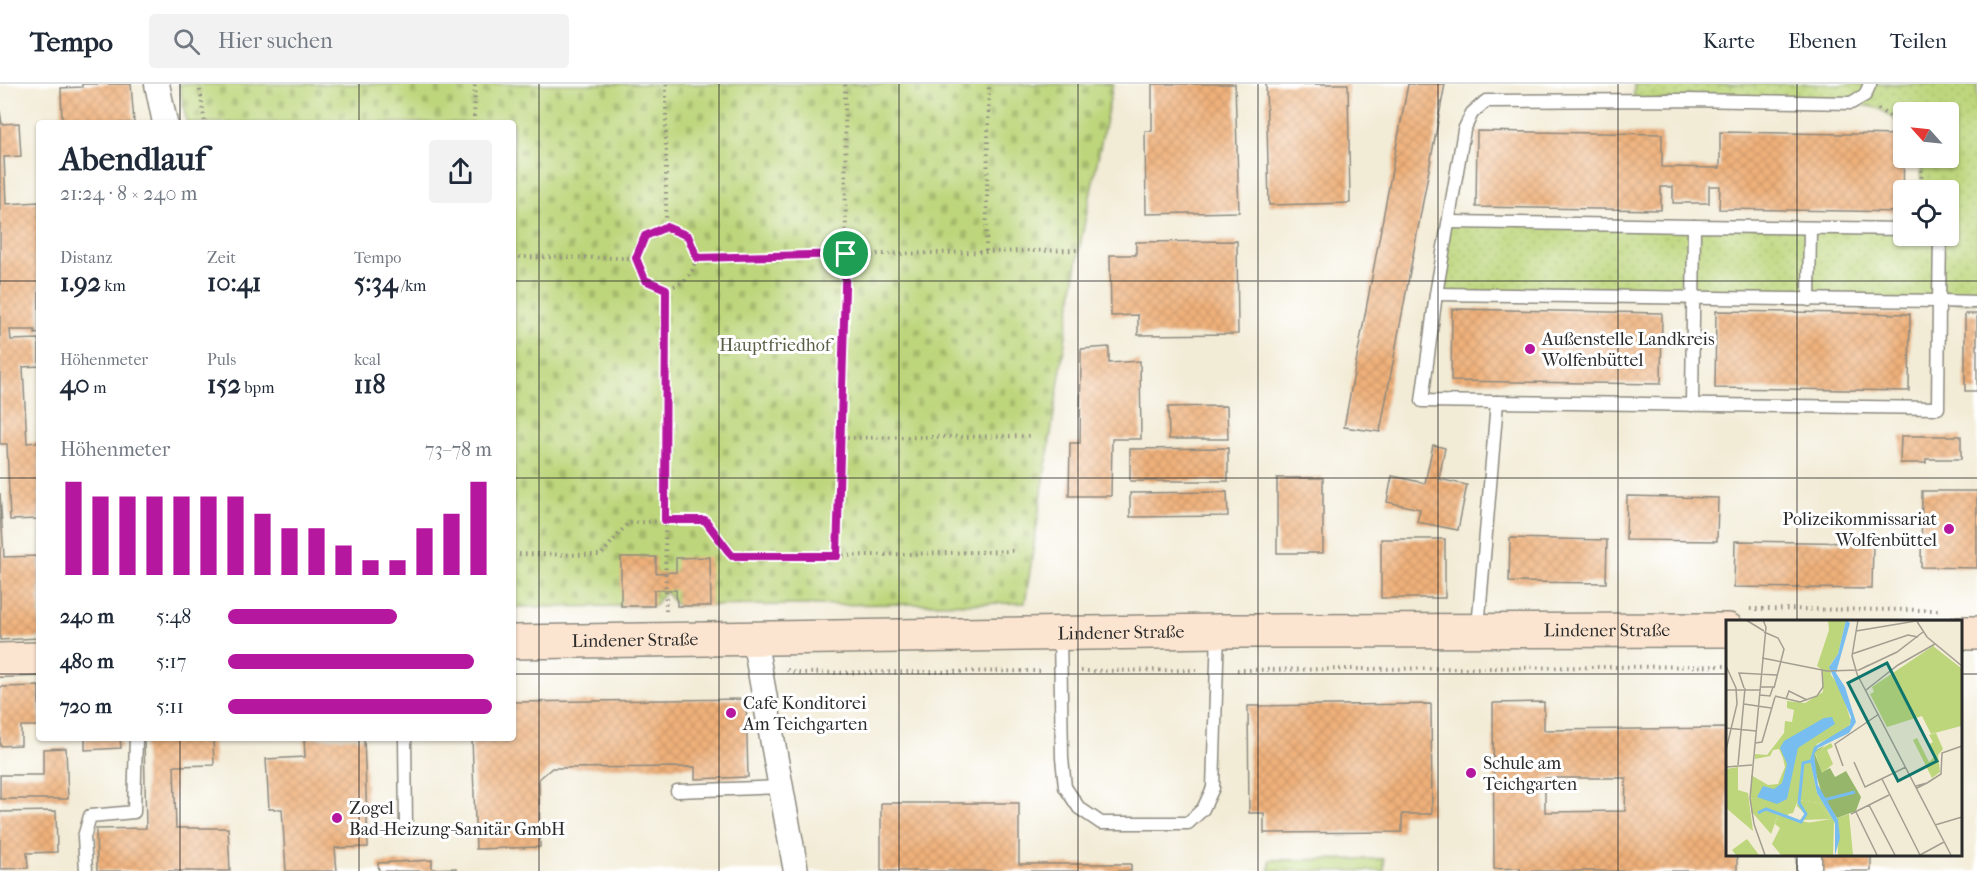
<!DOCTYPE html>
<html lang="de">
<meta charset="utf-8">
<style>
:root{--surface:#fff;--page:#f2f2f3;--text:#1f2937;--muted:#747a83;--line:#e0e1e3;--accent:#b5179e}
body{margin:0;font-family:"IM FELL French Canon",serif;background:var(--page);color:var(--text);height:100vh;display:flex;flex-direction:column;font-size:22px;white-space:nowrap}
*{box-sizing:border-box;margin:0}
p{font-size:20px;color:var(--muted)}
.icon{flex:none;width:33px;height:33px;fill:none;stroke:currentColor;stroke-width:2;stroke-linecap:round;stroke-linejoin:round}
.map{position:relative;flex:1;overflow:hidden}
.sheet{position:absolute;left:36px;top:36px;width:480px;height:621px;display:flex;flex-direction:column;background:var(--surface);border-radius:6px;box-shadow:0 2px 4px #0004}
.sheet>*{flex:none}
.needle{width:39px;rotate:297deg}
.buttons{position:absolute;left:1893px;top:18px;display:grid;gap:12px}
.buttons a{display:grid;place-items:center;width:66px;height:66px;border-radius:6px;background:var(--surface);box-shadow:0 2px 4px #0004;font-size:30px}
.pin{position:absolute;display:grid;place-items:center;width:51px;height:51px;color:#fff;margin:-26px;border:3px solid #fff;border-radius:50%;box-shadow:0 2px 6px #0007}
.round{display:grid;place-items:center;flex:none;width:63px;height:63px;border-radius:6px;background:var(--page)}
.headline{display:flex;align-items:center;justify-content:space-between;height:102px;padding:0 24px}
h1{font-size:33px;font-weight:700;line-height:45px}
.stats{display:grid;grid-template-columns:repeat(3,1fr);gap:9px;height:102px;padding:6px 24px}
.stats div{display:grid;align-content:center}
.stats b{font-size:26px;font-weight:700}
.stats small{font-size:16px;font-weight:400}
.stats p{font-size:16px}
.chart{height:168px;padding:12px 24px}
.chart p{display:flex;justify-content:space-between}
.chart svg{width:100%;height:108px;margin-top:6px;stroke:var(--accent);stroke-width:6}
ul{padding:0 24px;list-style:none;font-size:20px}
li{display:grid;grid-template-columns:96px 72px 1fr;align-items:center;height:45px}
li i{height:15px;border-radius:8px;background:var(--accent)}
header{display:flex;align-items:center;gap:36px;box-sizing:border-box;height:84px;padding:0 30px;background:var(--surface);border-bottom:2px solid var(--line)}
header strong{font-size:28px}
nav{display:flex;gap:33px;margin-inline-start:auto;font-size:21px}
.search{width:420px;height:54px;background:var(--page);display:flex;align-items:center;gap:15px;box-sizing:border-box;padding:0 21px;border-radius:6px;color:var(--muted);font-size:22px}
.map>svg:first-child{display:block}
.grass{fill:url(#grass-dots);stroke:#748053;stroke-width:1.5}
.cemetery{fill:url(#cemetery-stones);stroke:#748053;stroke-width:1.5}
.garden{fill:#bdd67b;stroke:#748053;stroke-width:1.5}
.building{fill:url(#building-cross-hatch);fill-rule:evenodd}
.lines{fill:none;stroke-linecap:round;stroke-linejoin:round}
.lane-casing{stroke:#8e8b80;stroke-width:15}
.street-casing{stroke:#8e8b80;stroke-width:27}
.secondary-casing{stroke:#8e8b80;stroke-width:36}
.path{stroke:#8e8b80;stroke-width:4;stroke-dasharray:1.5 4.5;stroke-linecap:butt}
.lane{stroke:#fff;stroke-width:12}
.street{stroke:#fff;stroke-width:24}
.secondary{stroke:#fce5d0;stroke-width:33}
.route-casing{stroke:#fff;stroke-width:12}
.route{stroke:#b5179e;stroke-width:8}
.grid{fill:none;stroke:#2b2b2b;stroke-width:1.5;stroke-opacity:0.55}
.poi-dot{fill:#b5179e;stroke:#fff;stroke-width:2}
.labels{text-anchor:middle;stroke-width:6;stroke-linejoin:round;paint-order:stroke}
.poi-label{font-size:18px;fill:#2b2b2b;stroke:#fff;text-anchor:start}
.park-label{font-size:18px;fill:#575e43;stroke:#fff}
.street-label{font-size:18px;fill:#2b2b2b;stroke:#fff}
.inset-river{fill:none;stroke:#78bdef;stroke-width:3}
.inset-road{fill:none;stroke:#a29e91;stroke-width:1.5}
.view{fill:#0f766e;fill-opacity:0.15;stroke:#0f766e;stroke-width:3}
.inset-edge{fill:none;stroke:#2b2b2b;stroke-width:3}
</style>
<header>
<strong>Tempo</strong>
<div class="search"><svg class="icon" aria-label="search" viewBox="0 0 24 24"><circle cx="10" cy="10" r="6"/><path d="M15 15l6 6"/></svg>Hier suchen</div>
<nav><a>Karte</a><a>Ebenen</a><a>Teilen</a></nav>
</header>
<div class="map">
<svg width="1977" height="787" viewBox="0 0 1977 787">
<defs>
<pattern id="grass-dots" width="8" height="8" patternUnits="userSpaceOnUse" patternTransform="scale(1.5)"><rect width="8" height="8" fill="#bdd67b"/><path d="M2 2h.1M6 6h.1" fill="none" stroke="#a3b86a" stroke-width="1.8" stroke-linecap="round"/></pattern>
<pattern id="cemetery-stones" width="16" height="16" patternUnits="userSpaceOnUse" patternTransform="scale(1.5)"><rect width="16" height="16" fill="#bdd67b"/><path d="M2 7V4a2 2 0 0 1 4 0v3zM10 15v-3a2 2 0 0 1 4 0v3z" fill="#a3b86a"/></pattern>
<pattern id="building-cross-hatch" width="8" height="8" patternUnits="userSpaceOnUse" patternTransform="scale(1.5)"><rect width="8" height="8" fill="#efb17a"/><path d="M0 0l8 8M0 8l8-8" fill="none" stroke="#cd986a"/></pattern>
</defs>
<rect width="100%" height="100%" fill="#fff"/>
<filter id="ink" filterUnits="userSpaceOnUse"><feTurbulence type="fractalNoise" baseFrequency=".0167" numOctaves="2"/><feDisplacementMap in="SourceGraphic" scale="12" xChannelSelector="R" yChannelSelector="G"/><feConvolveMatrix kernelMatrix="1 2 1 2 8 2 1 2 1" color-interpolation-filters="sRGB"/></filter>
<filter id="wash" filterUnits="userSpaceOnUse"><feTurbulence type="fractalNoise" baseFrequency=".008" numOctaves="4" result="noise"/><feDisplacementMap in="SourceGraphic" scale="24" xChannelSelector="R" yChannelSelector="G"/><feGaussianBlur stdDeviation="1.35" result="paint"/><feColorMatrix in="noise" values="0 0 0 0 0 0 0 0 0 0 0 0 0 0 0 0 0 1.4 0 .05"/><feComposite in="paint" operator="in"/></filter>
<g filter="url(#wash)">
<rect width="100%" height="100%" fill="#f2ebd5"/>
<polygon class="grass" points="1634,0 1977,0 1977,218 1436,210 1449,138 1903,145 1904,152 1948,152 1948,106 1922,106 1921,74 1948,74 1948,28 1904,28 1903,41 1878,24 1851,19 1634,16"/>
<polygon class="cemetery" points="179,0 1113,0 1079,166 1025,519 677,522 665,507 654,522 513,523 513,39 187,39"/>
<polygon class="garden" points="1384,775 1384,787 1270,787 1270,776"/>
<g id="blocks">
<g class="building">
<polygon points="82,0 131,0 134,39 62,39 61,4 82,3"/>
<polygon points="1152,0 1235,0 1239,128 1146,130 1145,47 1152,47"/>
<polygon points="1266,0 1348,0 1350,119 1269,121"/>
<polygon points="1408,0 1445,0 1380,348 1344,343"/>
<polygon points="0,27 2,40 19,39 21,72 4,73 6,120 39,118 39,249 35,250 35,246 10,246 11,256 39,255 39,282 23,283 27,359 39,358 39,435 10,436 7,360 0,360"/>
<polygon points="1477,47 1662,50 1662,83 1720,84 1720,48 1904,51 1903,128 1719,125 1720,102 1709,102 1709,119 1673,119 1673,103 1661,103 1661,126 1476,123"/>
<polygon points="1237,157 1238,250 1138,251 1138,231 1111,232 1110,171 1136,171 1136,158"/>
<polygon points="1452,225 1662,229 1661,300 1451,297"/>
<polygon points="1716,227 1910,230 1909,307 1715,304"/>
<rect x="1965" y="230" width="12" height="77"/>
<polygon points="1109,263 1109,279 1140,277 1141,355 1112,355 1111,412 1069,412 1070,359 1080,359 1081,265"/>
<polygon points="1227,322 1228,355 1169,355 1168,323"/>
<polygon points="1901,352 1961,352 1961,375 1926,375 1926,379 1900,379"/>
<polygon points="1433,361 1445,364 1439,395 1467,401 1458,446 1417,438 1420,425 1387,418 1392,392 1425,399"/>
<polygon points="1228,364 1228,397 1130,397 1130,365"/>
<rect x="1277" y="394" width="46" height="75"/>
<polygon points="1922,407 1977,407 1977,484 1921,483"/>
<polygon points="1227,408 1228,432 1130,433 1130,409"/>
<polygon points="0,409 4,473 39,472 39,554 0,556"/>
<polygon points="1627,412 1718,414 1717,457 1626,456"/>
<polygon points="1510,454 1607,456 1606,499 1509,498"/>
<rect x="1381" y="455" width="64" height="59"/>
<polygon points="1735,457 1873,459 1872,505 1734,503"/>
<polygon points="621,473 656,473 656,489 676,488 676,474 710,473 711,522 677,522 676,506 654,506 654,522 621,522"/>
<polygon points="39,602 39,642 21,642 21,661 0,662 0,603"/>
<polygon points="746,615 748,693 695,695 695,683 552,684 539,695 540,763 476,765 472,654 513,654 513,618"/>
<path d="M1544,618V646L1728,644V770H1737V787H1520V784L1494,785L1493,619ZM1545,694H1626L1625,727L1545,728Z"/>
<polygon points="1431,620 1432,730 1402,730 1402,748 1264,749 1264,729 1249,729 1248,622"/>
<polygon points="85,654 120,654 121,664 85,666"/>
<polygon points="144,654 213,654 214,681 174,682 176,744 228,744 230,787 97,787 96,745 146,744"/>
<polygon points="304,654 364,654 368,763 335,764 337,787 286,787 282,725 269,725 266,675 305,673"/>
<polygon points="66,664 68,715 0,715 0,691 43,691 43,665"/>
<polygon points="881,719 1019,719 1019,780 1131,780 1131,787 881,787"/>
<polygon points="56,727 57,768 27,769 28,784 0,785 0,728"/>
<rect x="1817" y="770" width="54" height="17"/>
<polygon points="432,776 432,785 456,784 456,787 379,787 378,779"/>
</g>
</g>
</g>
<g filter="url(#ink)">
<use href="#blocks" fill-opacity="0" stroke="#8e8b80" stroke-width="1.5"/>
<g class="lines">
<defs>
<g id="lane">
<polyline points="1870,0 1865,11 1851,19 1686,16 1486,17 1472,29 1464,46 1436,210 1422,317 1938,324 1939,217 1977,218"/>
<polyline points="1449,138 1694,142"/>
<polyline points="1436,210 1939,217 1940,152"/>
<polyline points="1809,216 1810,144"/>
<polyline points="1692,321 1694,142 1904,145"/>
<polyline points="1478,544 1497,318"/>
<polyline points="1060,551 1062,674 1065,703 1079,724 1101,739 1188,739 1203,725 1213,704 1218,547"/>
<polyline points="405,654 406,743"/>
<polyline points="677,707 781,703"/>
<polyline points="86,787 84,753 90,732 134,728 136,654"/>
</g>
<g id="street">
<polyline points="157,0 165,39"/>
<polyline points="754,554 796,787"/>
<polyline points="1809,787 1809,770"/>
</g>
<g id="secondary">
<polyline points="1960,549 1977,549"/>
<path id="s1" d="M513,558L1218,547L1728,546"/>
<polyline points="0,576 39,575"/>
</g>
</defs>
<use href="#lane" class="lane-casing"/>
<use href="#street" class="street-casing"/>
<use href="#secondary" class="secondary-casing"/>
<g class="path">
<polyline points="199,0 205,39"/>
<polyline points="666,0 666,143"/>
<polyline points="1878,25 1904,41"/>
<polyline points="474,39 475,0"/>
<polyline points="1921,74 1922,106"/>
<circle cx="666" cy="174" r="29"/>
<polyline points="986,167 989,0"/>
<polyline points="513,173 636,174"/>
<polyline points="697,174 1079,166"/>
<polyline points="841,354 1033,352"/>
<polyline points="513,470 601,471 628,439 665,437 666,205"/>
<polyline points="837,472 1013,467"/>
<polyline points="1750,525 1940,526"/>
<polyline points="666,527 665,437 705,436 732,472 837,472 846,170 845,0"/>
<polyline points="787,586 796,589 1040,587"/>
<polyline points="1237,586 1728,582"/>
<polyline points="1081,587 1196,586"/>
</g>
<use href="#lane" class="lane"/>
<use href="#street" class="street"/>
<use href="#secondary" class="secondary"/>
</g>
</g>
<g class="lines" filter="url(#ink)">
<defs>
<polygon id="route" points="666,143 688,152 697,174 846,170 837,472 732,472 705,436 665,436 666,205 645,196 636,174 645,152"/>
</defs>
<use href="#route" class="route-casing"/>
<use href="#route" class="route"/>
</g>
<path class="grid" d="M180,0V39M359,0V39M539,0V787M719,0V787M899,0V787M1078,0V787M1258,0V787M1438,0V787M1618,0V787M1797,0V538M0,197H39M513,197H1977M0,394H39M513,394H1977M0,590H39M513,590H1728M1960,590H1977M180,654V787M359,654V787M1797,770V787"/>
<g class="poi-dot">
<circle cx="1530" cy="265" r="6"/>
<circle cx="1949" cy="445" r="6"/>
<circle cx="731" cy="629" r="6"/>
<circle cx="1471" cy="689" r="6"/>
<circle cx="337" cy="734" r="6"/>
</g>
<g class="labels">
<g class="poi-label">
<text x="1542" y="261">Außenstelle Landkreis<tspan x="1542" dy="21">Wolfenbüttel</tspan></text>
<text x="1937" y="441" text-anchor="end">Polizeikommissariat<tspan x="1937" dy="21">Wolfenbüttel</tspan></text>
<text x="743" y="625">Cafe Konditorei<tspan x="743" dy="21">Am Teichgarten</tspan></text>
<text x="1483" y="685">Schule am<tspan x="1483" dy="21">Teichgarten</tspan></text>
<text x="349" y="730">Zogel<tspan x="349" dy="21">Bad-Heizung-Sanitär GmbH</tspan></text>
</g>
<g class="park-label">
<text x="775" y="267">Hauptfriedhof</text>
</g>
<g class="street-label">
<text dy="6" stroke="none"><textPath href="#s1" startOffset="1094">Lindener Straße</textPath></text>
<text dy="6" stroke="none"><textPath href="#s1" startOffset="608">Lindener Straße</textPath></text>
<text dy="6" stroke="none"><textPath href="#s1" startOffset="122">Lindener Straße</textPath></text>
</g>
</g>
<g transform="translate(1726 536)">
<rect width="236" height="236" fill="#f2ebd5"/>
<path d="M210,113L217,129L212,135L214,152L206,158L187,120L191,118L203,142L208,137L202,125L207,122L203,115ZM72,180L93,183L105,199L74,200L79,194L71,186ZM123,194L127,235H112L111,198ZM52,195L100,207L108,203L107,235H55L46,224L54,208L49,204Z" fill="#bdd67b"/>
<path d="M99,125L89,134L96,152L104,148L109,157L120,151L135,177L130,191L111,198L96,175L89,150L88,134L89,131Z" fill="#96b76b"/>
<path d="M207,26L235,48V106L205,114L196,96L161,107L144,74L148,72L146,67Z" fill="#bdd67b"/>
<path d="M102,0H120L112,34L104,45L105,55L114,67L125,101L122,109L91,124L84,140L91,173L109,203L100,208L75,204L105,199L93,183L72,180L67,193L62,194L63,200L52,195L45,214L25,191V155L42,165L52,164L59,147L57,138L53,129L47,130L44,136L29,139V134L41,135L58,113L59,101L66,102L68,90L61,88V81L79,83L97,72L96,50L91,46L103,10ZM12,147V170L22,173L27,211L0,188V149Z" fill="#bdd67b"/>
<path d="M105,123L107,127L101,130L107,144L96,153L89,132ZM21,219L33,235H10L6,230Z" fill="#bdd67b"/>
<path d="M120,0L124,3L110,53L119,67L130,102L123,113L92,128L88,134L92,165L112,200L114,218L109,235V203L91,173L84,140L88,127L124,105L125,97L103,47L112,34ZM98,98L106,97L109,104L72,128L61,179L51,184L31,177L37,166L48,169L56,163L61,144L54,128L58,121Z" fill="#78bdef"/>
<path class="inset-river" d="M98,180L129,172M32,193L40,189L75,202L80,194L73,183L77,143L85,141"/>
<path class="inset-road" d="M20,0L38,11M37,0L40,7L24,178L28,204L39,235M132,0L126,36L131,54L225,235M190,0L201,17L236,46M191,1H236M130,11L190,1M38,12L52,18L58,29L48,68M126,34L182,15L192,17M36,38L101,51L133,50M143,45L133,50L171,32L197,12M0,46L10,68L11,84L0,130M34,67H47L44,76L34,75M18,68L13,53L51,55M0,70H34M140,70L172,45L209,24M49,76L74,82L91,76L97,67L96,50M60,79L63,71L81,80M18,84L45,88M0,108L30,111M29,123L36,122L49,77M128,142L139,167L180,147M12,145L19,68M117,146L109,124L153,94M0,147L26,145M156,159L194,235M201,163L215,154L216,133L236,126M190,166L201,163L191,168M143,185L169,235M130,192L151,235M125,194L163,175M209,205L236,197M194,235L218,222"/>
<path class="view" d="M161,43L211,141L172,161L122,63Z"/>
<rect width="236" height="236" class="inset-edge"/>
</g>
</svg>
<div class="buttons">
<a><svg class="needle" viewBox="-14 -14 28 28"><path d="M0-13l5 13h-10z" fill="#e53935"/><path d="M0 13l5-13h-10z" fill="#747a83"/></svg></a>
<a><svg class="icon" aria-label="locate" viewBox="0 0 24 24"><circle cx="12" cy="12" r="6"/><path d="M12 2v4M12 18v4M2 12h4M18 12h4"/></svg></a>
</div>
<div class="pin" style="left:846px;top:170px;background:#1e9e55"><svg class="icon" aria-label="arrive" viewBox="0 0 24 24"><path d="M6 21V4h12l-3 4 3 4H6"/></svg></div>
<section class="sheet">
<div class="headline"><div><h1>Abendlauf</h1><p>21:24 · 8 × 240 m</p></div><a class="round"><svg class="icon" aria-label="share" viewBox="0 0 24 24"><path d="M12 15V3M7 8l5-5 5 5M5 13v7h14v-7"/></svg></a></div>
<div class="stats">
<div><p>Distanz</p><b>1.92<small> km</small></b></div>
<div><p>Zeit</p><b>10:41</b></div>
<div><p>Tempo</p><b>5:34<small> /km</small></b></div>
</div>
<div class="stats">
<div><p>Höhenmeter</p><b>40<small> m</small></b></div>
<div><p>Puls</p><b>152<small> bpm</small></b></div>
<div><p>kcal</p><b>118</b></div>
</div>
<div class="chart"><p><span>Höhenmeter</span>73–78 m</p>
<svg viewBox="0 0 160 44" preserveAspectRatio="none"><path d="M5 44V6M15 44V12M25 44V12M35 44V12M45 44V12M55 44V12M65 44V12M75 44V19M85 44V25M95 44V25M105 44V32M115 44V38M125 44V38M135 44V25M145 44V19M155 44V6"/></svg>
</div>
<ul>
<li><b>240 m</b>5:48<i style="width:64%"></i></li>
<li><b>480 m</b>5:17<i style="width:93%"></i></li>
<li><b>720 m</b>5:11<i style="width:100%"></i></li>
</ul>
</section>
</div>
